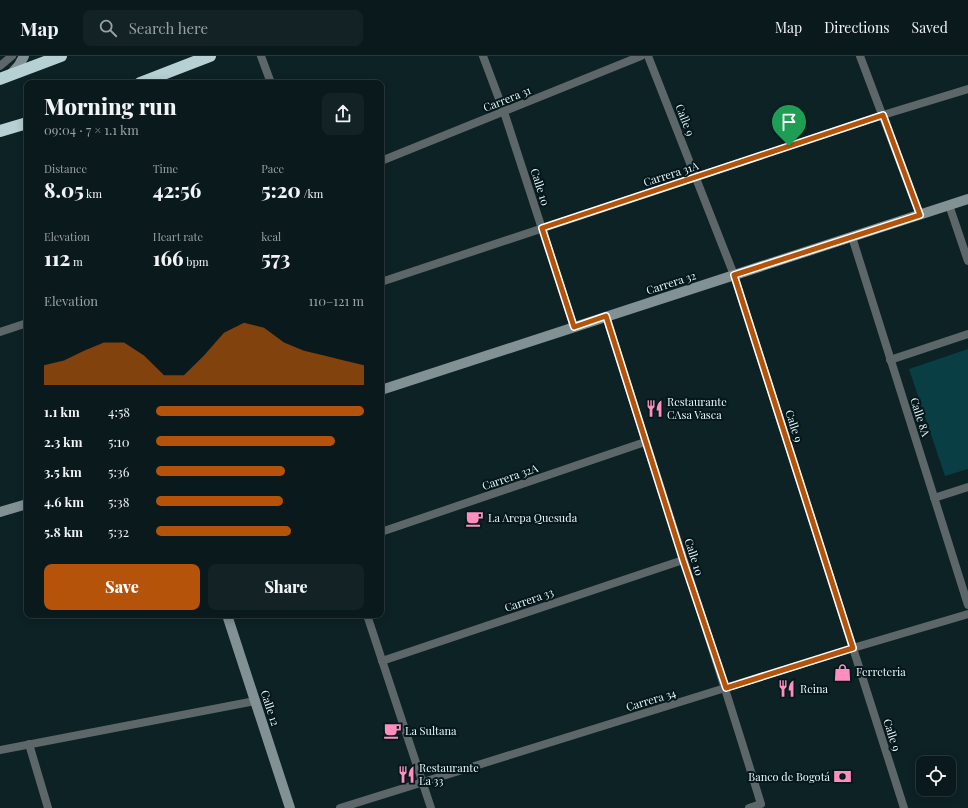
<!DOCTYPE html>
<meta charset="utf-8">
<style>
:root{--surface:#0a1a1c;--page:#132325;--text:#f1f3f6;--muted:#99a1a3;--line:#2a383b;--accent:#b45309}
body{margin:0;font-family:"Playfair Display",serif;background:var(--page);color:var(--text);height:100vh;display:flex;flex-direction:column;font-size:15px;white-space:nowrap}
*{box-sizing:border-box;margin:0}
p{font-size:13px;color:var(--muted)}
.icon{flex:none;width:22px;height:22px;fill:none;stroke:currentColor;stroke-width:2;stroke-linecap:round;stroke-linejoin:round}
.map{position:relative;flex:1;overflow:hidden}
.drawer{position:absolute;left:24px;top:24px;width:360px;height:538px;display:flex;flex-direction:column;background:var(--surface);border-radius:8px;box-shadow:0 2px 10px #0003,0 0 0 1px var(--line)}
.drawer>*{flex:none}
.tools{position:absolute;left:916px;top:700px;display:grid;gap:8px}
.tools a{display:grid;place-items:center;width:40px;height:40px;border-radius:8px;background:var(--surface);box-shadow:0 2px 10px #0003,0 0 0 1px var(--line);font-size:20px}
.pin{position:absolute;display:grid;place-items:center;width:34px;height:34px;color:#fff;margin:-41px -17px;border-radius:50% 50% 50% 0;rotate:-45deg;box-shadow:0 0 4px #0007}
.pin .icon{rotate:45deg}
.round{display:grid;place-items:center;flex:none;width:42px;height:42px;border-radius:8px;background:var(--page)}
.overview{display:flex;align-items:center;justify-content:space-between;height:68px;padding:0 20px}
h1{font-size:22px;font-weight:800;line-height:30px}
.stats{display:grid;grid-template-columns:repeat(3,1fr);gap:6px;height:68px;padding:4px 20px}
.stats div{display:grid;align-content:center}
.stats b{font-size:20px;font-weight:800}
.stats small{font-size:11px;font-weight:400}
.stats p{font-size:11px}
.chart{height:112px;padding:8px 20px}
.chart p{display:flex;justify-content:space-between}
.chart svg{width:100%;height:72px;margin-top:4px;fill:var(--accent);opacity:.7}
.button{display:flex;gap:8px;margin-top:auto;padding:8px 20px}
.button a{flex:1;height:46px;border-radius:8px;background:var(--accent);color:#fff;font-size:16px;font-weight:800;line-height:46px;text-align:center}
.button a+a{background:var(--page);color:var(--text)}
ul{padding:0 20px;list-style:none;font-size:13px}
li{display:grid;grid-template-columns:64px 48px 1fr;align-items:center;height:30px}
li i{height:10px;border-radius:5px;background:var(--accent)}
header{display:flex;align-items:center;gap:24px;box-sizing:border-box;height:56px;padding:0 20px;background:var(--surface);border-bottom:1px solid var(--line)}
header strong{font-size:19px}
nav{display:flex;gap:22px;margin-inline-start:auto;font-size:14px}
.search{width:280px;height:36px;background:var(--page);display:flex;align-items:center;gap:10px;box-sizing:border-box;padding:0 14px;border-radius:8px;color:var(--muted);font-size:15px}
.map>svg:first-child{display:block}
.green{fill:#083e44}
.lines{fill:none;stroke-linecap:round;stroke-linejoin:round}
.street{stroke:#5d6769;stroke-width:8}
.secondary{stroke:#819194;stroke-width:10}
.highway{stroke:#b7d0d3;stroke-width:12}
.route-casing{stroke:#fff;stroke-width:8}
.route{stroke:#b45309;stroke-width:5}
.labels{text-anchor:middle;stroke-width:4;stroke-linejoin:round;paint-order:stroke}
.street-label{font-size:11px;fill:#eaf7f9;stroke:#04181b}
.poi-label{font-size:11px;fill:#eaf7f9;stroke:#04181b;text-anchor:start}
</style>
<header>
<strong>Map</strong>
<div class="search"><svg class="icon" aria-label="search" viewBox="0 0 24 24"><circle cx="10" cy="10" r="6"/><path d="M15 15l6 6"/></svg>Search here</div>
<nav><a>Map</a><a>Directions</a><a>Saved</a></nav>
</header>
<div class="map">
<svg width="968" height="752" viewBox="0 0 968 752">
<rect width="100%" height="100%" fill="#0d2225"/>
<polygon class="green" points="968,293 968,413 945,420 909,313"/>
<g class="lines">
<g class="street">
<polyline points="261,0 271,27"/>
<polyline points="483,0 504,56 574,271"/>
<polyline points="648,0 734,219 904,752"/>
<polyline points="860,0 920,159"/>
<polyline points="0,10 12,0"/>
<polyline points="381,105 641,0"/>
<polyline points="949,149 968,205"/>
<polyline points="852,181 968,549"/>
<polyline points="381,226 883,59 968,33"/>
<path d="M606,260C657,423 711,585 761,748L749,752"/>
<polyline points="0,276 27,267"/>
<polyline points="890,304 968,278"/>
<polyline points="934,442 968,431"/>
<polyline points="381,476 645,386"/>
<polyline points="367,559 431,752"/>
<polyline points="382,605 683,504"/>
<polyline points="29,688 48,752"/>
<polyline points="0,694 255,645"/>
<polyline points="340,752 725,632 853,592 968,558"/>
</g>
<g class="secondary">
<polyline points="10,19 19,9 24,0"/>
<polyline points="381,334 968,143"/>
<polyline points="0,456 27,448"/>
<polyline points="227,559 290,752"/>
</g>
<g class="highway">
<polyline points="0,23 61,0"/>
<polyline points="140,27 210,0"/>
<polyline points="0,75 27,67"/>
</g>
</g>
<g class="lines">
<defs>
<polygon id="route" points="883,59 920,159 734,219 853,592 726,632 683,504 606,260 574,271 542,172"/>
</defs>
<use href="#route" class="route-casing"/>
<use href="#route" class="route"/>
</g>
<defs>
<symbol id="restaurant-bare" viewBox="-9 -9 18 18"><path d="M-5-6h1v4h1v-4h1v4h1v-4h1v5L-1.5 .5V6h-2V.5L-5-1ZM5-6V6H3V1.5H1.5Q1.5-4 5-6Z" fill="#fd8ebf" stroke="#04181b" stroke-width="2.5" paint-order="stroke"/></symbol>
<symbol id="cafe-bare" viewBox="-9 -9 18 18"><path d="M-5.5-4.5H6V0H3Q3 3.5 0 3.5H-2.5Q-5.5 3.5-5.5 0ZM3-3.2v2h1.7v-2ZM-6 4.5H4V6H-6Z" fill="#fd8ebf" stroke="#04181b" stroke-width="2.5" paint-order="stroke"/></symbol>
<symbol id="shop-bare" viewBox="-9 -9 18 18"><path d="M-5-2.5h2.3a2.7 3.5 0 0 1 5.4 0H5L5.5 6h-11ZM-1.5-2.5h3a1.5 2.3 0 0 0-3 0Z" fill="#fd8ebf" stroke="#04181b" stroke-width="2.5" paint-order="stroke"/></symbol>
<symbol id="bank-bare" viewBox="-9 -9 18 18"><path d="M-6-4H6V4H-6ZM0-2.3a2.3 2.3 0 1 0 0 4.6a2.3 2.3 0 1 0 0-4.6Z" fill="#fd8ebf" stroke="#04181b" stroke-width="2.5" paint-order="stroke"/></symbol>
</defs>
<g fill-rule="evenodd">
<use href="#restaurant-bare" x="642" y="340" width="25" height="25"/>
<use href="#cafe-bare" x="462" y="450" width="25" height="25"/>
<use href="#shop-bare" x="830" y="604" width="25" height="25"/>
<use href="#restaurant-bare" x="774" y="620" width="25" height="25"/>
<use href="#cafe-bare" x="380" y="662" width="25" height="25"/>
<use href="#restaurant-bare" x="394" y="706" width="25" height="25"/>
<use href="#bank-bare" x="830" y="708" width="25" height="25"/>
</g>
<g class="labels">
<g class="street-label">
<text transform="translate(507 43) rotate(-22)" y="4">Carrera 31</text>
<text transform="translate(685 64) rotate(69)" y="4">Calle 9</text>
<text transform="translate(671 118) rotate(-18)" y="4">Carrera 31A</text>
<text transform="translate(540 131) rotate(72)" y="4">Calle 10</text>
<text transform="translate(671 227) rotate(-18)" y="4">Carrera 32</text>
<text transform="translate(920 361) rotate(72)" y="4">Calle 8A</text>
<text transform="translate(794 370) rotate(72)" y="4">Calle 9</text>
<text transform="translate(510 421) rotate(-19)" y="4">Carrera 32A</text>
<text transform="translate(694 501) rotate(72)" y="4">Calle 10</text>
<text transform="translate(529 544) rotate(-19)" y="4">Carrera 33</text>
<text transform="translate(651 644) rotate(-17)" y="4">Carrera 34</text>
<text transform="translate(270 652) rotate(72)" y="4">Calle 12</text>
<text transform="translate(892 679) rotate(72)" y="4">Calle 9</text>
</g>
<g class="poi-label">
<text x="667" y="350">Restaurante<tspan x="667" dy="13">CAsa Vasca</tspan></text>
<text x="488" y="466">La Arepa Quesuda</text>
<text x="856" y="620">Ferreteria</text>
<text x="800" y="637">Reina</text>
<text x="405" y="679">La Sultana</text>
<text x="419" y="716">Restaurante<tspan x="419" dy="13">La 33</tspan></text>
<text x="830" y="725" text-anchor="end">Banco de Bogotá</text>
</g>
</g>
</svg>
<div class="tools">
<a><svg class="icon" aria-label="locate" viewBox="0 0 24 24"><circle cx="12" cy="12" r="6"/><path d="M12 2v4M12 18v4M2 12h4M18 12h4"/></svg></a>
</div>
<div class="pin" style="left:789px;top:90px;background:#1e9e55"><svg class="icon" aria-label="arrive" viewBox="0 0 24 24"><path d="M6 21V4h12l-3 4 3 4H6"/></svg></div>
<section class="drawer">
<div class="overview"><div><h1>Morning run</h1><p>09:04 · 7 × 1.1 km</p></div><a class="round"><svg class="icon" aria-label="share" viewBox="0 0 24 24"><path d="M12 15V3M7 8l5-5 5 5M5 13v7h14v-7"/></svg></a></div>
<div class="stats">
<div><p>Distance</p><b>8.05<small> km</small></b></div>
<div><p>Time</p><b>42:56</b></div>
<div><p>Pace</p><b>5:20<small> /km</small></b></div>
</div>
<div class="stats">
<div><p>Elevation</p><b>112<small> m</small></b></div>
<div><p>Heart rate</p><b>166<small> bpm</small></b></div>
<div><p>kcal</p><b>573</b></div>
</div>
<div class="chart"><p><span>Elevation</span>110–121 m</p>
<svg viewBox="0 0 160 44" preserveAspectRatio="none"><path d="M0 44V32L10 29L20 23L30 18L40 18L50 26L60 38L70 38L80 26L90 12L100 6L110 9L120 18L130 23L140 26L150 29L160 32V44z"/></svg>
</div>
<ul>
<li><b>1.1 km</b>4:58<i style="width:100%"></i></li>
<li><b>2.3 km</b>5:10<i style="width:86%"></i></li>
<li><b>3.5 km</b>5:36<i style="width:62%"></i></li>
<li><b>4.6 km</b>5:38<i style="width:61%"></i></li>
<li><b>5.8 km</b>5:32<i style="width:65%"></i></li>
</ul>
<div class="button"><a>Save</a><a>Share</a></div>
</section>
</div>
